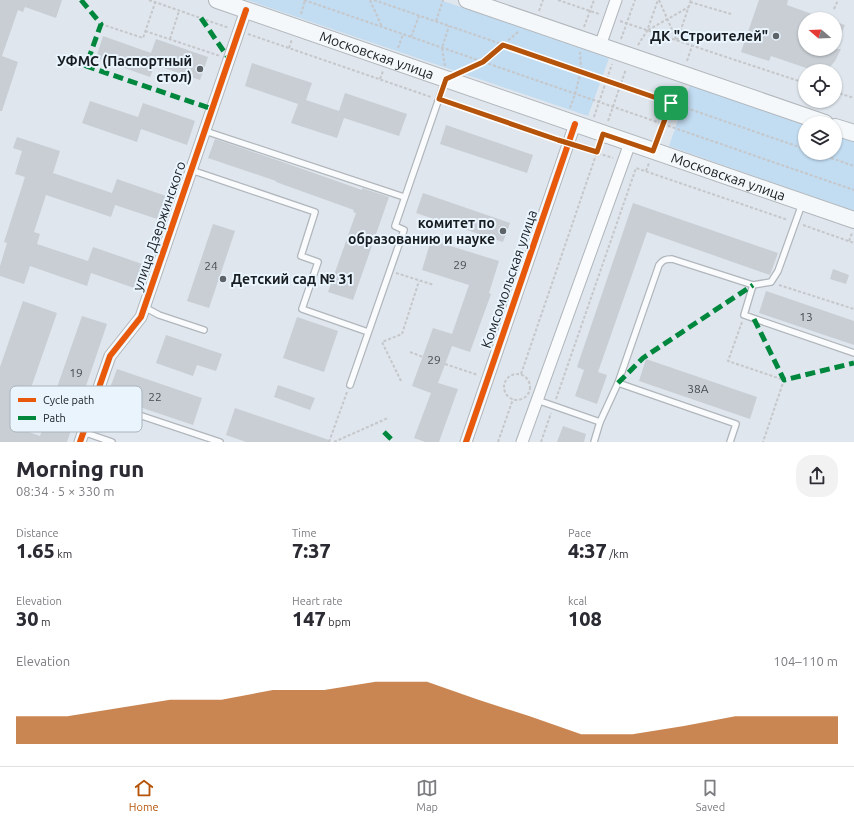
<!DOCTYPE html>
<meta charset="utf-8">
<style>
:root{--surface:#fff;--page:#f2f2f3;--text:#2b2b33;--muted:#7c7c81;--line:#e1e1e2;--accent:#b45309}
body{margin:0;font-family:Ubuntu,sans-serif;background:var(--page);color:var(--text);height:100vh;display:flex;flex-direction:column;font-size:15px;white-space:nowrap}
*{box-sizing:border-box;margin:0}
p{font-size:13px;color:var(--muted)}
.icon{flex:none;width:22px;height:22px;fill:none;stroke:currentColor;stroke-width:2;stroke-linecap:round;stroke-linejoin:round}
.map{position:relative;height:442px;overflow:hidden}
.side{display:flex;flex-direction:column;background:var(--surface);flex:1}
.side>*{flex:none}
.needle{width:26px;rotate:289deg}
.tools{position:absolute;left:798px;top:12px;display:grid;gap:8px}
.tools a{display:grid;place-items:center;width:44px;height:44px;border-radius:50%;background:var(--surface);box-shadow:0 1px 3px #0004;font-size:20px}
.pin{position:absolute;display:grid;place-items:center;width:34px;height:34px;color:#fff;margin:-17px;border-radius:8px;box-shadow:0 2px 6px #0006}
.round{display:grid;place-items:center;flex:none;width:42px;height:42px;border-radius:16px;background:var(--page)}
.headline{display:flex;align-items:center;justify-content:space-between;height:68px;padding:0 16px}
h1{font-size:22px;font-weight:800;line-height:30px}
.figures{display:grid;grid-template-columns:repeat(3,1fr);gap:6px;height:68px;padding:4px 16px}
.figures div{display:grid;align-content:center}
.figures b{font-size:20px;font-weight:800}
.figures small{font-size:11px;font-weight:400}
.figures p{font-size:11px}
.chart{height:112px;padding:8px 16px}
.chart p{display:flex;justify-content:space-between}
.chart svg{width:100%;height:72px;margin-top:4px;fill:var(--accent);opacity:.7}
.tab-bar{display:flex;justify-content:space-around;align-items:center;height:56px;border-top:1px solid var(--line);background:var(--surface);font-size:11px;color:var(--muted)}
.tab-bar a{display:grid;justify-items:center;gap:2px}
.tab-bar .selected{color:var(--accent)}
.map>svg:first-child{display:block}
.green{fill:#c2dcf1}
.building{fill:#c8ced4}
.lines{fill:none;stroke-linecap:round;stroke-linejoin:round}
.service-casing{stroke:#b0b6bb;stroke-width:8}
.minor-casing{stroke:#b0b6bb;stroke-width:13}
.secondary-casing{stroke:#b0b6bb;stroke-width:18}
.path{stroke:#c5c7ca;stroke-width:2;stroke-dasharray:3 2;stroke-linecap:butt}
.service{stroke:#fafbfc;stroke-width:5.5}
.minor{stroke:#fafbfc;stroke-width:11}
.secondary{stroke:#f5f8fa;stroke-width:16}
.quiet{stroke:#00873e;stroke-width:5;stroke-dasharray:10 5;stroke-linecap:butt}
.cycleway-casing{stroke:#e9f4fd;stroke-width:8}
.cycleway{stroke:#e8590c;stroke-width:6}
.route-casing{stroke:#fff;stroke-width:8}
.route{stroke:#b45309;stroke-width:5}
.poi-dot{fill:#5e6368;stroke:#e9f4fd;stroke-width:1.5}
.labels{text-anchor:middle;stroke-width:4;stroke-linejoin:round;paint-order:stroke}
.number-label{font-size:12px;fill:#454a4f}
.poi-label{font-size:14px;font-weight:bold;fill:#181d21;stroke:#e9f4fd;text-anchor:end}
.street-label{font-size:14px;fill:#181d21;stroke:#e9f4fd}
.key{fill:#e9f4fd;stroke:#aab4bb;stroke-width:1}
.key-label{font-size:11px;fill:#181d21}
</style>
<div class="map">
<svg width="854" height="442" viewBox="0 0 854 442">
<rect width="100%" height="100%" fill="#dfe6ed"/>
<g class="green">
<polygon points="247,0 440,0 609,58 588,116"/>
<polygon points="690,85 805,124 805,153 835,153 835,135 854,141 854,211 669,146"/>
</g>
<g class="building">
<polygon points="0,0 62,0 56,18 25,7 23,12 18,10 2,56 18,62 2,111 0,111"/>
<polygon points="759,0 788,0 787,5 823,18 823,19 805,19 805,49 841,49 835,61 830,67 829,71 815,71 771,56 769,61 741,52"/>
<polygon points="835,22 845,25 835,49"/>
<polygon points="103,36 151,53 156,39 208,57 200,80 155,65 150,77 96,58"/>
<polygon points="252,63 312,83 306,100 339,111 345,93 407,114 399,136 344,118 337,138 291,123 298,104 245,86"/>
<polygon points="90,101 138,117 143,103 195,121 187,145 141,129 137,142 82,123"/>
<polygon points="446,125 533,155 527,173 440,144"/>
<polygon points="17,137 60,151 53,173 112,193 117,179 169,197 160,220 115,205 111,217 46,195 34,232 40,234 37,244 88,261 93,247 145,265 137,289 91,273 87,286 30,266 24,284 0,276 0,266 7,243 4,242 25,177 15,174 22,151 13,148"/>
<polygon points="215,139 277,160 362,190 362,188 389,197 353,300 328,292 356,213 353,212 354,210 276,182 276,181 208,158"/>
<polygon points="423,193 510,223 503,242 416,213"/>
<polygon points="633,203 778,253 770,275 647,232 598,372 607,375 597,404 575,396 584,370 577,367"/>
<polygon points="213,224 235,231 209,308 187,301"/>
<polygon points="431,240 499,261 489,293 491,294 470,352 452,346 438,383 458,389 439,442 425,442 414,438 431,393 412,386 433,328 452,334 469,285 422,270"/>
<polygon points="833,269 849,275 846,284 830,279"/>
<polygon points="766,291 854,321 854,345 759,313"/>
<polygon points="23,301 57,313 17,428 40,436 82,316 107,324 67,442 0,442 0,367"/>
<polygon points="297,317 338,331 324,372 283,358"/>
<polygon points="166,335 222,354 216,371 197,365 193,376 156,363"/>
<polygon points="646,359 757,397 750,419 639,381"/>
<polygon points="117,369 202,398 193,425 107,396"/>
<polygon points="278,385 315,398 310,410 274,397"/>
<polygon points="235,408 329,440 329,442 246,442 226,435"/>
<polygon points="563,426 586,434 584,442 557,442"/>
</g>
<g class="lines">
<defs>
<g id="service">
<polyline points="205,131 404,197"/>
<polyline points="191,170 315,212 301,256 318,262 302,309 368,332"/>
<polyline points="753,285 744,315 854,353"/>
<polyline points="144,307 159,315 204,330"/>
<polyline points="618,383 736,424 730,442"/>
<polyline points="350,385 404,230 395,226 445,81"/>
<polyline points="94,400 220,442"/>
<path d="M537,400L600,422L618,383L659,265C663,260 665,259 672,259L753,285L771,282L778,271L802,204"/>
<polyline points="83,432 112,442"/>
<polyline points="594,442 600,422"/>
</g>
<g id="minor">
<polyline points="600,46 616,0"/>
<polyline points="80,442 110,356 141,317 246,10"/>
<polyline points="466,442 575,124"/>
<polyline points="522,442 630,143"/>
</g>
<g id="secondary">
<path id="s1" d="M217,0L854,220"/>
<polyline points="467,0 825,123"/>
<polyline points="835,127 854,133"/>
</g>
</defs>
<use href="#service" class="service-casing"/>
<use href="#minor" class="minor-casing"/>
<use href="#secondary" class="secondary-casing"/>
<g class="path">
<polyline points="149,0 229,28"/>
<polyline points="304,0 854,190"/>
<polyline points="370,0 382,27"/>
<polyline points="374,0 805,149"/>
<polyline points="558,0 599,14"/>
<polyline points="659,0 677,41"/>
<polyline points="690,2 731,14"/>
<polyline points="834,9 838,0"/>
<polyline points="539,11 543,0"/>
<polyline points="301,14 305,0"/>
<polyline points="436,21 443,0"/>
<polyline points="620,21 717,54 805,83"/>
<polyline points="101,24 143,38 156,0"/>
<polyline points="584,27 594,0"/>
<polyline points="648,30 689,7"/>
<polyline points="145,31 220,56"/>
<polyline points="248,34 431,97"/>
<polyline points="411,37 419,16"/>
<polyline points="170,39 179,11"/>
<polyline points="621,39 635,0"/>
<polyline points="677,41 691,0"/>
<polyline points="638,45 647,31 658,0"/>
<polyline points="289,48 292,39"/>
<polyline points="398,48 403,34"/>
<polyline points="687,61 692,46"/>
<polyline points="445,66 442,48 449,26"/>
<polyline points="463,71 483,62 518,32"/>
<polyline points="380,79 383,71"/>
<polyline points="835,92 854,98"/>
<polyline points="447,102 558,140"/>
<polyline points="570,108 575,94 581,71 580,52"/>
<polyline points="594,117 612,64"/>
<polyline points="608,121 626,69"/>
<polyline points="658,138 677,86"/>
<polyline points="579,147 613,158"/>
<polyline points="817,153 854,166"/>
<polyline points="646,171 649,163"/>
<polyline points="803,225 854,243"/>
<polyline points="849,241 852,233"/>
<polyline points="396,273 434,285"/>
<polyline points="779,285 854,309"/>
<polyline points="742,322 728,361 784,380 763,442"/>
<polyline points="410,352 423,357"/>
<polyline points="445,364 478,375"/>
<circle cx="517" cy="387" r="13"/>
<polyline points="521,374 599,146"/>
<polyline points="401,381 382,342 402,334 419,281"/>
<polyline points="556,399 636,168 788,220"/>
<polyline points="329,442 347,392"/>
<polyline points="334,442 388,418"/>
<polyline points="498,442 513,399"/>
<polyline points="541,442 551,413"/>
</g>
<use href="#service" class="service"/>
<use href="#minor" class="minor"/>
<use href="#secondary" class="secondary"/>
<g class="quiet">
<polyline points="81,0 101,24 86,66 212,109"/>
<polyline points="201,18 229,59"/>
<polyline points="754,319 784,380 854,363"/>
<polyline points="618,383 643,358 753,285"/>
<polyline points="384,432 394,442"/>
</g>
<defs>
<g id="cycleway">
<polyline points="80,442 110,356 141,317 246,10"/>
<polyline points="466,442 575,124"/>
</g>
</defs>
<use href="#cycleway" class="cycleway-casing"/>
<use href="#cycleway" class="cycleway"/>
</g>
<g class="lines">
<defs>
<polygon id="route" points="503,45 671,103 653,151 603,134 597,152 558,140 439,99 446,79 483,62"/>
</defs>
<use href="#route" class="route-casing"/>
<use href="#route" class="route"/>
</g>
<g class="poi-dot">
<circle cx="776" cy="36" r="4"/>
<circle cx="200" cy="69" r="4"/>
<circle cx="503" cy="231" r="4"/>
<circle cx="223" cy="279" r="4"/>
</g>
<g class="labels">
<g class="number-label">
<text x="460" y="269">29</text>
<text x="211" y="270">24</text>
<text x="806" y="321">13</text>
<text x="434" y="364">29</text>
<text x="76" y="377">19</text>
<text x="698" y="393">38А</text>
<text x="155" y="401">22</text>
</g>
<g class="poi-label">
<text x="768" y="41">ДК "Строителей"</text>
<text x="192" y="66">УФМС (Паспортный<tspan x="192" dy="16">стол)</tspan></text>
<text x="495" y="228">комитет по<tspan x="495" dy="16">образованию и науке</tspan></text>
<text x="231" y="284" text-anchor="start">Детский сад № 31</text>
</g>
<g class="street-label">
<text dy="5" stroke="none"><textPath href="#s1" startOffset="169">Московская улица</textPath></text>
<text dy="5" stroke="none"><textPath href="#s1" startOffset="541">Московская улица</textPath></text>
<text transform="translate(159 226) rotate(-71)" y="5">улица Дзержинского</text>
<text transform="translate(509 279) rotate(-71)" y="5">Комсомольская улица</text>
</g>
</g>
<rect x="10" y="386" width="132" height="46" rx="6" class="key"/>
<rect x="18" y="398" width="18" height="4" fill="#e8590c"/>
<rect x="18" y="416" width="18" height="4" fill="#00873e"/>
<g class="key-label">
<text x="43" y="404">Cycle path</text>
<text x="43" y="422">Path</text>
</g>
</svg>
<div class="tools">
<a><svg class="needle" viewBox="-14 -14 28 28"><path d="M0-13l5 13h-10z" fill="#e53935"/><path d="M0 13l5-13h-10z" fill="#7c7c81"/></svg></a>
<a><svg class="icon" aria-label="locate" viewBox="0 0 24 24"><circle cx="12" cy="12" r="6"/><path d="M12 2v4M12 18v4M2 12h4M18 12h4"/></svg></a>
<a><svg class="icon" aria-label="layers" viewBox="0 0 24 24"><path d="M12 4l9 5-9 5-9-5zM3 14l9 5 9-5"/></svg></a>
</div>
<div class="pin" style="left:671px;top:103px;background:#1e9e55"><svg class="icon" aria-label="arrive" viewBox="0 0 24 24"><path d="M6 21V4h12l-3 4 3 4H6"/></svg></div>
</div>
<section class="side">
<div class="headline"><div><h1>Morning run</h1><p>08:34 · 5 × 330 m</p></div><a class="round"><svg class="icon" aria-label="share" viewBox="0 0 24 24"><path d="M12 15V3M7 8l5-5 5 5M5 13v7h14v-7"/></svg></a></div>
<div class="figures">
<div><p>Distance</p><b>1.65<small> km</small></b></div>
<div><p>Time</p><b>7:37</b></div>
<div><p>Pace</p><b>4:37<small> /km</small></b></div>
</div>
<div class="figures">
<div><p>Elevation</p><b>30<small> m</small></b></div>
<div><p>Heart rate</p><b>147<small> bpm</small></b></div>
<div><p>kcal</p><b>108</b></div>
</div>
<div class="chart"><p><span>Elevation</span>104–110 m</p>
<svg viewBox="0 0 160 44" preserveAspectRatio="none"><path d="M0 44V27L10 27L20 22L30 17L40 17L50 11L60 11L70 6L80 6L90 17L100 27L110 38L120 38L130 33L140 27L150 27L160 27V44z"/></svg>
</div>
</section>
<nav class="tab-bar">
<a class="selected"><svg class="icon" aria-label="home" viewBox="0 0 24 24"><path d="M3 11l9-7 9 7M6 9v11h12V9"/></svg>Home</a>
<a><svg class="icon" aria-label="map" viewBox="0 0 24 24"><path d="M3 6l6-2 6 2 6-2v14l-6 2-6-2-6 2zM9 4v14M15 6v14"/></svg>Map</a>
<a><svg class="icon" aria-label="saved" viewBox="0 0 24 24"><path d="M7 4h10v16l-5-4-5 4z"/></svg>Saved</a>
</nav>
